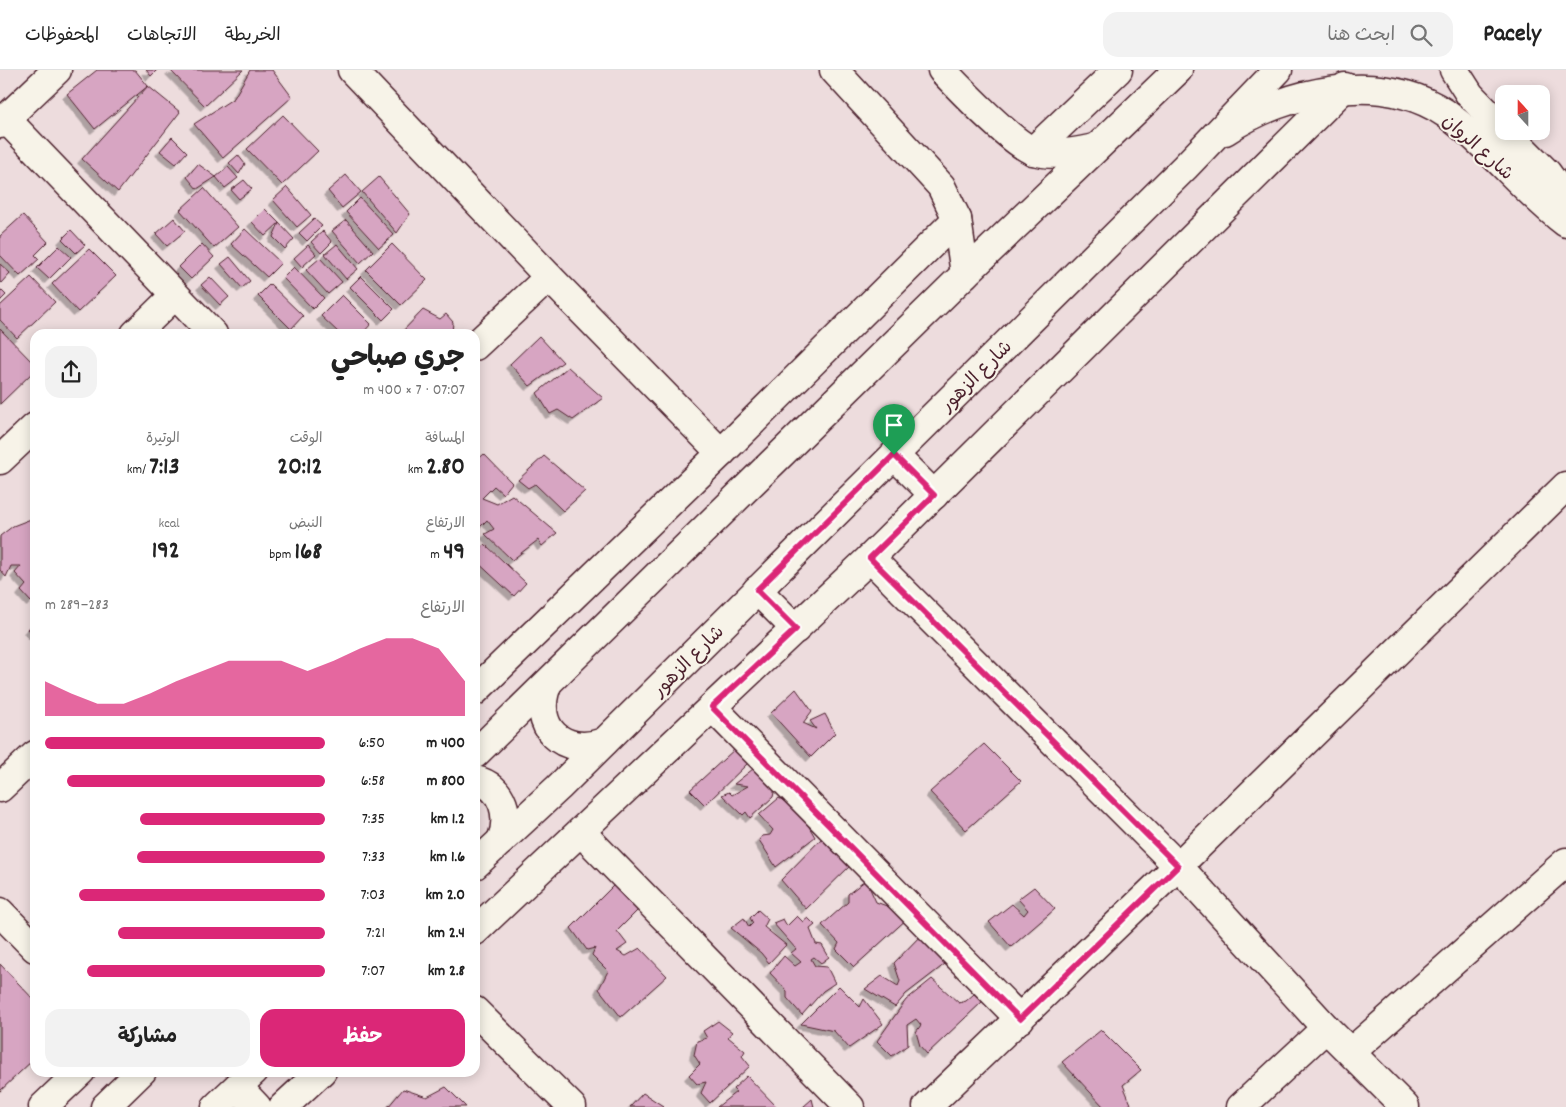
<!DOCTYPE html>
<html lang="ar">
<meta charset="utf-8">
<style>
:root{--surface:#fff;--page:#f2f2f2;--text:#222;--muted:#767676;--line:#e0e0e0;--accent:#db2777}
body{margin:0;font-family:Dekko,"Playpen Sans Arabic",sans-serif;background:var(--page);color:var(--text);direction:rtl;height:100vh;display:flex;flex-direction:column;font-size:19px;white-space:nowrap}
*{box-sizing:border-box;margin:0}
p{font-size:16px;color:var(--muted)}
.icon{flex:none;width:28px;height:28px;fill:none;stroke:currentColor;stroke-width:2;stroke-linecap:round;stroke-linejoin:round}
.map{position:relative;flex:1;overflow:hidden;direction:ltr}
.drawer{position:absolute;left:30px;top:259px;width:450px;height:748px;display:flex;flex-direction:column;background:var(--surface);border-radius:15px;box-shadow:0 2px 12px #0003;direction:rtl}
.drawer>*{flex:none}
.needle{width:32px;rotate:339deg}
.buttons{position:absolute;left:1495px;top:15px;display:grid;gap:10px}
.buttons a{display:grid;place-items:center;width:55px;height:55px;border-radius:10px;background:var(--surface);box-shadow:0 2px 12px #0003;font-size:25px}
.pin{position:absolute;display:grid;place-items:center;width:42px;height:42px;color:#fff;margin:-51px -21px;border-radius:50% 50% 50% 0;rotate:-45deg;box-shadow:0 0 5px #0007}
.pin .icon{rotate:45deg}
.round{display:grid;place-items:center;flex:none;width:52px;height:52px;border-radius:15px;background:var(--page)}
.overview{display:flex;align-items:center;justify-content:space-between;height:85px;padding:0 15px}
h1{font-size:28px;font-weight:700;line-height:38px}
.figures{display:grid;grid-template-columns:repeat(3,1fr);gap:8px;height:85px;padding:5px 15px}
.figures div{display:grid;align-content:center}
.figures b{font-size:25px;font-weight:700}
.figures small{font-size:14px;font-weight:400}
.figures p{font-size:14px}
.chart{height:140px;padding:10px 15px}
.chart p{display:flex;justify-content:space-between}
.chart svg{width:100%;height:90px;margin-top:5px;fill:var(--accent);opacity:.7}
.cta{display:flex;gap:10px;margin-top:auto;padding:10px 15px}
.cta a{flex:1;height:58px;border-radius:15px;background:var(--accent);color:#fff;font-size:20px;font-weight:700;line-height:58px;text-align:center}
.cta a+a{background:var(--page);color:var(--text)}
ul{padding:0 15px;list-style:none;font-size:16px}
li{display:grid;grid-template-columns:80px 60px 1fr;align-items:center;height:38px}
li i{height:12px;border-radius:6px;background:var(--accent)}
header{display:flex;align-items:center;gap:30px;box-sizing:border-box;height:70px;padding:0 25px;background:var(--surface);border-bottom:1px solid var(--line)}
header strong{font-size:24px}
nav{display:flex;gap:28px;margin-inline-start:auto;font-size:18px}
.search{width:350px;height:45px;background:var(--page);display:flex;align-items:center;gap:12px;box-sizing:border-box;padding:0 18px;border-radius:15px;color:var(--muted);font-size:19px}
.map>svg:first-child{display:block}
.building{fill:#d7a5c2;stroke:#4a1f2b;filter:url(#shadow)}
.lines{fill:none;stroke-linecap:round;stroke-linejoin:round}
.minor-casing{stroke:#4a1f2b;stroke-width:31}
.major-casing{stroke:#4a1f2b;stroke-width:31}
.minor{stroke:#f7f3e8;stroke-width:28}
.major{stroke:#f7f3e8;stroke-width:28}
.route-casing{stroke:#fff;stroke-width:10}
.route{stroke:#db2777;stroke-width:6}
.labels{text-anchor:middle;stroke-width:4;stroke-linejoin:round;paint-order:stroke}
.street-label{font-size:19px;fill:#4a1f2b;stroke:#f7f3e8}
</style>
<header>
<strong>Pacely</strong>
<div class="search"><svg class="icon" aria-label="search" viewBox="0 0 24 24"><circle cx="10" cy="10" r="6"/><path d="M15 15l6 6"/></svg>ابحث هنا</div>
<nav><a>الخريطة</a><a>الاتجاهات</a><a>المحفوظات</a></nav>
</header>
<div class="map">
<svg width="1566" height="1037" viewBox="0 0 1566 1037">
<defs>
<filter id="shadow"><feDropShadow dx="-4.5" dy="4.5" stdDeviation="0" flood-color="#0004"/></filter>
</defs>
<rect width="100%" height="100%" fill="#eddcdd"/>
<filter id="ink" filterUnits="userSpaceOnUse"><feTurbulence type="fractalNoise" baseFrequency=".02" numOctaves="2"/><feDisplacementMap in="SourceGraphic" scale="10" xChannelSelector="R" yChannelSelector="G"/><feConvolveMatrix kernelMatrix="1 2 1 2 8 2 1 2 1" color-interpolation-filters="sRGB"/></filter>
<g filter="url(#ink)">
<g class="building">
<polygon points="97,0 135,0 148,16 95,59 67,24"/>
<polygon points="146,0 157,0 151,6"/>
<polygon points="170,0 243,0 205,36"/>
<polygon points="250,0 272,0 292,27 223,88 194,54 234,28"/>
<polygon points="148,16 180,42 118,122 82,89"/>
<polygon points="283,45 318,81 282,115 247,79"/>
<polygon points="172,67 187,82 176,94 160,81"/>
<polygon points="238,85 245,94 239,104 229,93"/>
<polygon points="198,94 216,107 197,119 187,107"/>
<polygon points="228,97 238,108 225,118 216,107"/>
<polygon points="346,105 361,122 342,138 328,121"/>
<polygon points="379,107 410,144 397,163 362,122"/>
<polygon points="244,110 252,119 239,129 231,120"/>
<polygon points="287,117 311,145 297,157 273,130"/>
<polygon points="204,118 238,157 214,178 180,140"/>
<polygon points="360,128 394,165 379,178 346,142"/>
<polygon points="265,139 279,153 265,166 252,152"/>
<polygon points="23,145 48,172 35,185 39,189 20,206 0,185 0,166"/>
<polygon points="174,148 185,161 167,176 156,164"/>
<polygon points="314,149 322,156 307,171 299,163"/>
<polygon points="346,150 373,181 360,193 332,161"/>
<polygon points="279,153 294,169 285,179 273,167"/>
<polygon points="245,159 281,193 267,207 231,174"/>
<polygon points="71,160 85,175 76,183 62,169"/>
<polygon points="323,161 332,172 321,183 311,172"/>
<polygon points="202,174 214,187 191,209 179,197"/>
<polygon points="337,174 358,199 346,209 325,184"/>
<polygon points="392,174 427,210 401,235 366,200"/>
<polygon points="308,175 316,184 302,197 294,188"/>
<polygon points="59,176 71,187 49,209 37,198"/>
<polygon points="89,179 116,206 78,242 52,214"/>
<polygon points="230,187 250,211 242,218 221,194"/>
<polygon points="320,188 342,212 328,224 306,200"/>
<polygon points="0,194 10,203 1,213 0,212"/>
<polygon points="294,197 324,228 313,239 283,208"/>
<polygon points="361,206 394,239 383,250 350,217"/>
<polygon points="31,207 55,232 17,268 0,250 0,236"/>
<polygon points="210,207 229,227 220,235 201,215"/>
<polygon points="270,214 303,246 291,259 258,226"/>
<polygon points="0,219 6,225 0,231"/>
<polygon points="342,225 371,254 362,264 340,264 321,246"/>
<polygon points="423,240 440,249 446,244 453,252 452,264 400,264"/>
<polygon points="0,259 35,295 35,300 0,334"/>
<polygon points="539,266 563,292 530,316 510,294"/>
<polygon points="568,297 603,328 573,350 558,340 550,344 537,323"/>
<polygon points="484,384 512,413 503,424 494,416 482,428 497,434 512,425 557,463 542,476 538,470 512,490 485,464 494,459 487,450 480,457 475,452 475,392"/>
<polygon points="544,386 585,421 563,441 535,414 528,418 518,410"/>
<polygon points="31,449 35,453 35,528 31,532 21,521 26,515 15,503 21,496 11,496 6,507 0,500 0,466 13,456"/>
<polygon points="485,474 526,513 514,526 475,490 475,483"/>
<polygon points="35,552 35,566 28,559"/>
<polygon points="796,619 812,641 803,653 816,659 810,651 825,644 835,663 811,687 771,643"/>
<polygon points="984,674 1021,711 966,760 930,722"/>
<polygon points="736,678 751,690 705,735 690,720"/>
<polygon points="753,699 766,703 775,718 773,727 750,748 746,742 743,745 722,725 729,722 732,725 748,716 734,714"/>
<polygon points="779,728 797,739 808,750 808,755 815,767 776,797 759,770 762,766 770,765 773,760 759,745"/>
<polygon points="828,762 854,792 806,839 781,810"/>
<polygon points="866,810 876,832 900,841 909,847 854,897 836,879 839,873 822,855 848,832 848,824"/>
<polygon points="618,811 642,836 617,861 627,874 617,881 626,886 640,878 667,906 621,947 599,919 608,901 592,885 595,878 587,880 571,858"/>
<polygon points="1034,817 1055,839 1011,877 989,852 1012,834 1024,845 1028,840 1018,829"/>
<polygon points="758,840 768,849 764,857 786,875 769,893 761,883 731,858 744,848 749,857 753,853 750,848"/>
<polygon points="797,846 803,852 808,848 815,855 810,859 816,874 822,875 829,887 821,893 814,887 811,889 815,896 827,897 835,913 823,921 802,945 787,928 787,921 770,903 784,886 795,896 801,892 791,883 796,879 773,853 783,849 787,856"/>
<polygon points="924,862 945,894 906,924 895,937 865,919 882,906 898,916 900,911 894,893"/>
<polygon points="0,894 35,931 35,988 0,1021"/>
<polygon points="932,909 959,933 966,931 974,924 983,931 927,984 920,976 916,962 921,955 916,949 907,955 908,975 892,986 877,971 906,930"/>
<polygon points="839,916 860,937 864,929 883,954 849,978 834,961 801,954"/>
<polygon points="718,951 732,962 728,967 745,981 742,986 750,996 710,1033 701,1023 706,1012 697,1014 689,1005 700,994 694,985 697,971 707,968 703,961"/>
<polygon points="1101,960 1141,1000 1123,1015 1131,1034 1125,1037 1104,1037 1062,992"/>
<polygon points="747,1006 777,1037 717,1037 736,1022 733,1019"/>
<polygon points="446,1017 466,1037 388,1037 403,1019 427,1027"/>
<polygon points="643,1023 663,1036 664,1037 630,1037"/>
<polygon points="812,1029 814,1037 803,1037"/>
</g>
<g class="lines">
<defs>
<g id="minor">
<polyline points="352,0 549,207 721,383"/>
<polyline points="1454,0 1470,25 1504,60"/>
<polyline points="6,49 213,264"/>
<polyline points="0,54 57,0"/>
<path d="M1225,61C1287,20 1380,0 1445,43C1489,75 1523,120 1566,153"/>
<polyline points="1505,61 1547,103 1566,129"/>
<polyline points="1033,81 1118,0"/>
<polyline points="135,264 175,225"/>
<polyline points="475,276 549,207"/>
<polyline points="0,390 35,357"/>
<polyline points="870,488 1178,796 1326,958 1405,1037"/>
<polyline points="475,621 721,383 957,149"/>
<polyline points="712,637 1020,949"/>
<polyline points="0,718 35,685"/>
<polyline points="581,762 850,1037"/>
<polyline points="0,842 35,878"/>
<polyline points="475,861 870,488 1345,17"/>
<polyline points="475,941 572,1037"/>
<polyline points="1351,982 1566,792"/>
<polyline points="43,1037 81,1001"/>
<polyline points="283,1037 322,1001"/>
<polyline points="927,1037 1178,796 1566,416"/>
<polyline points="1241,1037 1326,958"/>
</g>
<g id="major">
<polyline points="834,0 941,116 957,149 965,204"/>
<path d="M942,0C959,18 1014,75 1034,81C1054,87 1075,82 1095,78"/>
<polyline points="894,385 934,425"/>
<polyline points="757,520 796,559"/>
<path d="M547,615C531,657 563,687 604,672"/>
<polyline points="475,684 965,204 1178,0"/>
<path d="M475,710C504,716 511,747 501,771"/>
<polyline points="475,795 559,717 1185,97 1278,0"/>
<polyline points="238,1017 257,1037"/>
<polyline points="105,1037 142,1001"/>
<polyline points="216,1037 254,1001"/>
</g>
</defs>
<use href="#minor" class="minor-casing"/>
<use href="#major" class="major-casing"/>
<use href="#minor" class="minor"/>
<use href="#major" class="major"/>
</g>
</g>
<g class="lines" filter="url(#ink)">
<defs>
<polygon id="route" points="894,385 934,425 870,488 1178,796 1020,949 712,637 796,559 757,520"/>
</defs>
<use href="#route" class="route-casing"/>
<use href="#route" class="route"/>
</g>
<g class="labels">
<g class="street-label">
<text transform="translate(1479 76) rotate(42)" y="7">شارع الروان</text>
<text transform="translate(975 305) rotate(-45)" y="7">شارع الزهور</text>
<text transform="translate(687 590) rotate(-45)" y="7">شارع الزهور</text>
</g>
</g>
</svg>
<div class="buttons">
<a><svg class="needle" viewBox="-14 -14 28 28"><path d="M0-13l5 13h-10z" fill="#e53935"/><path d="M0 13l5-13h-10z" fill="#767676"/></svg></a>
</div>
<div class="pin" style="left:894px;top:385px;background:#1e9e55"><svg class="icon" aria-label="arrive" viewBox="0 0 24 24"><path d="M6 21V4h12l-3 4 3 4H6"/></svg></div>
<section class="drawer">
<div class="overview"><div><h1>جري صباحي</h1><p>07:07 · 7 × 400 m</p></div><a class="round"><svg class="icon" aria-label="share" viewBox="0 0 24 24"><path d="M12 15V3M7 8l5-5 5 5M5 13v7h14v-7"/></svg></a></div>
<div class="figures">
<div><p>المسافة</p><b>2.80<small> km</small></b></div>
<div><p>الوقت</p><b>20:12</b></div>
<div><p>الوتيرة</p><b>7:13<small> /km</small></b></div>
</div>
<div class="figures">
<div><p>الارتفاع</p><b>49<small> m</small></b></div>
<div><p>النبض</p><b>168<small> bpm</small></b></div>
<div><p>kcal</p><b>192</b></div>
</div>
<div class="chart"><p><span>الارتفاع</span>283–289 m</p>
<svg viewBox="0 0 160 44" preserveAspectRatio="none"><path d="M0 44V27L10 33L20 38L30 38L40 33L50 27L60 22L70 17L80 17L90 17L100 22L110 17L120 11L130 6L140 6L150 11L160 27V44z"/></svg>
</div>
<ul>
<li><b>400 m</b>6:50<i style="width:100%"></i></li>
<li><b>800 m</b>6:58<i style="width:92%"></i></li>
<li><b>1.2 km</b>7:35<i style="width:66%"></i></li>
<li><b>1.6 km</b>7:33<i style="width:67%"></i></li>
<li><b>2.0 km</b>7:03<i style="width:88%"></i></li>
<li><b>2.4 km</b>7:21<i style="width:74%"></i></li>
<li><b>2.8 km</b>7:07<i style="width:85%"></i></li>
</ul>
<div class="cta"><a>حفظ</a><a>مشاركة</a></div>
</section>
</div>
